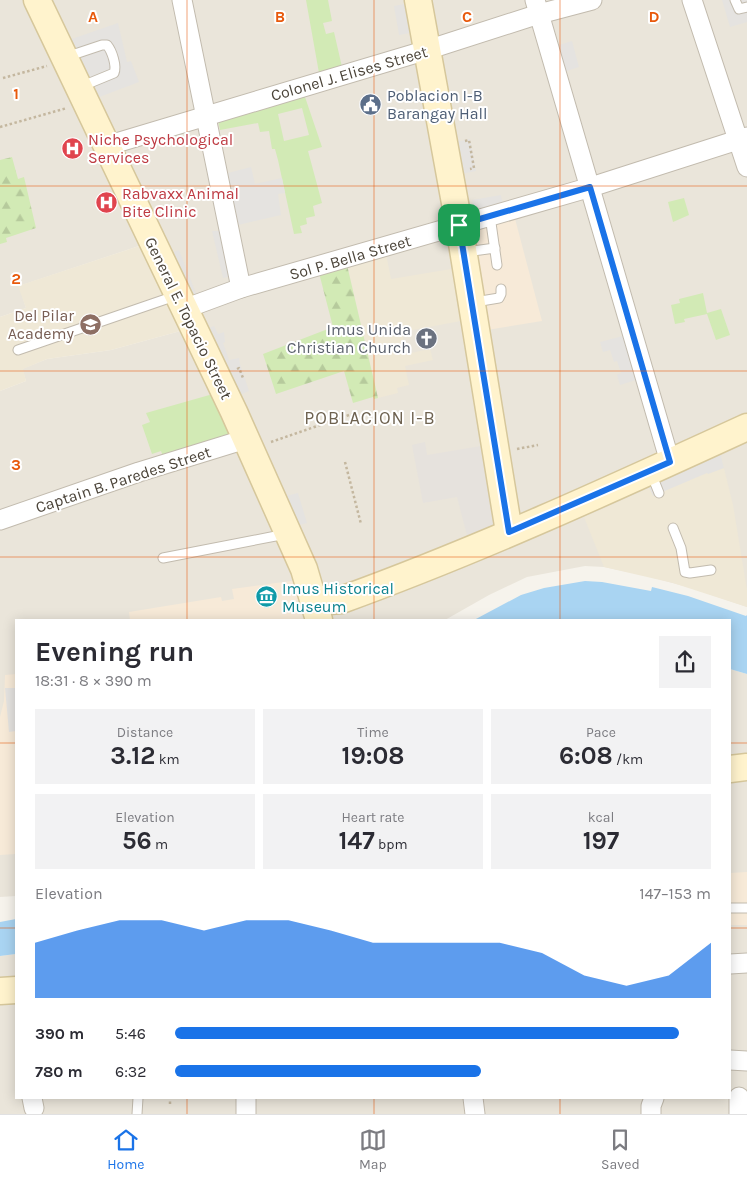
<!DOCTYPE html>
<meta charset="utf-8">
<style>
:root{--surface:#fff;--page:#f2f2f3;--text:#2b2b33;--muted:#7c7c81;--line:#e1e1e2;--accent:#1a73e8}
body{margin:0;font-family:Karla,sans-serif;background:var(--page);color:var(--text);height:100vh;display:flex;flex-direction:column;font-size:19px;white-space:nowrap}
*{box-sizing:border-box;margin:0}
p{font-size:16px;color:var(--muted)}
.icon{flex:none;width:28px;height:28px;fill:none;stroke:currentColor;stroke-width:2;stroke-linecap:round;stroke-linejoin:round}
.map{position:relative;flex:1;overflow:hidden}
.details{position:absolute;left:15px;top:619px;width:716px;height:480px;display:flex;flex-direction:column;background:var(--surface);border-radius:0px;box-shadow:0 2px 12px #0003}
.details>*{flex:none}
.pin{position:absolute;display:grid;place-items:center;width:42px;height:42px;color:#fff;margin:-21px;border-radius:10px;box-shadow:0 2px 8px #0006}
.round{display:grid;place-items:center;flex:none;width:52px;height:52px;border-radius:0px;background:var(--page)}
.headline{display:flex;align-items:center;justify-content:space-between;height:85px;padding:0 20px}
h1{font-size:28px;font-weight:700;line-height:38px}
.metrics{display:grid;grid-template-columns:repeat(3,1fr);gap:8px;height:85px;padding:5px 20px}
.metrics div{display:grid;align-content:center;border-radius:0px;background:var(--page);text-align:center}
.metrics b{font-size:25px;font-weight:700}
.metrics small{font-size:14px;font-weight:400}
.metrics p{font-size:14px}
.chart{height:140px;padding:10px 20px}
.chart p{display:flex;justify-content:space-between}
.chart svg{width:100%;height:90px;margin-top:5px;fill:var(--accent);opacity:.7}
ul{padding:0 20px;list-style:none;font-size:16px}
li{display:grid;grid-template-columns:80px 60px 1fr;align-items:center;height:38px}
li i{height:12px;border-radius:6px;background:var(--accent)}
.tab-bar{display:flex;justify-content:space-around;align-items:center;height:70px;border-top:1px solid var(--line);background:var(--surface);font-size:14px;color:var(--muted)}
.tab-bar a{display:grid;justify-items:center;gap:2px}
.tab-bar .selected{color:var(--accent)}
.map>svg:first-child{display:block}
.residential{fill:#eae5da}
.commercial{fill:#f7ead8}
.industrial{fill:#e6e2dd}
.education{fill:#efe8d6}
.grass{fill:#d2eab5;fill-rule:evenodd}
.forest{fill:url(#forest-firs)}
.parking{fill:#e5e3e0}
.water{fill:#a9d4f2}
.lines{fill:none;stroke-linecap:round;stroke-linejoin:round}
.lane-casing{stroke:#c2bbae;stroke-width:11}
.street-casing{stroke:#c2bbae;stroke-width:21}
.secondary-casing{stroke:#d6c79b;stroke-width:29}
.path{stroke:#c4b79f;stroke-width:2.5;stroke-dasharray:2.5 2.5;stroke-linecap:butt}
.lane{stroke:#fff;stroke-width:9}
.street{stroke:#fff;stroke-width:19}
.secondary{stroke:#fff3cd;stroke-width:26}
.route-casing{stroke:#fff;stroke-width:10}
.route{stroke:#1a73e8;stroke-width:6}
.grid{fill:none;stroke:#e8590c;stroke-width:1;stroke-opacity:0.55}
.labels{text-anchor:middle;stroke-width:4;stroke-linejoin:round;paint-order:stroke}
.street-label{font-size:16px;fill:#4b4439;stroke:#fff}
.service-label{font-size:16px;fill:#4e5e75;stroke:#fff;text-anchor:start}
.health-label{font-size:16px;fill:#be3a42;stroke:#fff;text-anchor:start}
.education-label{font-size:16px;fill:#785e54;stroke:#fff;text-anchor:end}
.worship-label{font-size:16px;fill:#5b616d;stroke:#fff;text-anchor:end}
.culture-label{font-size:16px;fill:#0d838f;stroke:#fff;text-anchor:start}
.neighbourhood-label{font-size:18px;letter-spacing:1px;fill:#6e6250;stroke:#fff}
.grid-label{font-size:16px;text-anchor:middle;font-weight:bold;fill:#e8590c;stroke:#fff;stroke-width:4;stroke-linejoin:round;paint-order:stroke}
</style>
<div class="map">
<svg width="747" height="1114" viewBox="0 0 747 1114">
<defs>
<pattern id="forest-firs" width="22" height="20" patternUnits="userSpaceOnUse" patternTransform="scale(1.25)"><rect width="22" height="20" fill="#d2eab5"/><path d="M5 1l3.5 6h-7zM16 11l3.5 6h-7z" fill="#b6ca9c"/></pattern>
</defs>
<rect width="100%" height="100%" fill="#f6f3ec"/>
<g class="residential">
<polygon points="0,0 747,0 747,607 691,588 647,576 604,567 585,566 527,577 489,595 445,620 322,620 142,245 19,286 26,308 0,317"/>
<polygon points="184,330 298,580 303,620 16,620 16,896 0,897 0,391 26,381 22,369 47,359 111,350"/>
<polygon points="730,669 747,674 747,1114 0,1114 0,956 16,954 16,1098 730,1098"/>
</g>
<g class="commercial">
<polygon points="514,215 542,321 487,330 472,228"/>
<polygon points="298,580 303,620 130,620 129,612 221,597 222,601 234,599 232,589"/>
<polygon points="16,674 16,854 0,855 0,717 4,701 5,675"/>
<polygon points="747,872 747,925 731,925 730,927 730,873"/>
</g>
<polygon class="industrial" points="425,442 427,455 487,445 500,526 469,543 457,497 423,503 412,445"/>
<g class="education">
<polygon points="142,245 184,330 111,350 47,359 23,369 26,381 0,391 0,317 26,308 18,286"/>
<polygon points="386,254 391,279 457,268 466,320 402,332 406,354 430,349 433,360 405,366 409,385 397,388 398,393 378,398 347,265"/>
<polygon points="720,452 733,505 747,590 747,607 673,583 604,567 584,517 649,488 648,485"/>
</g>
<g class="grass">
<polygon points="306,0 328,0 332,21 323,23 326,34 334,32 342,67 319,73"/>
<path d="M304,94L322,147L308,151L322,203L313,206L315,216L306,218L307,224L300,226L302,233L294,234L278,160L275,149H272L269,131L260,132L258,123L220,130L218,120ZM302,108L309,135L284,141L278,114Z"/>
<polygon points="684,198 689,215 673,222 668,202"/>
<polygon points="703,293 707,313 721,309 730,335 716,340 707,314 684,319 685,322 675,324 671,305 680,303 679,299"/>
<polygon points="213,394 231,431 228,438 164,459 161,451 152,454 142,425 150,422 146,413"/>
</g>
<g class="forest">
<polygon points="12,157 18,179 24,177 36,228 6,238 7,242 0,244 0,160"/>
<polygon points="347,265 378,398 374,399 373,397 353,403 344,371 276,394 263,354 333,327 319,273"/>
</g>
<g class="parking">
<polygon points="722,0 747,0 747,22 730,27"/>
<polygon points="409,3 415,32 399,35 394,6"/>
<polygon points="118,23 127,62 131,61 139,82 94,99 66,41"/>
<polygon points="572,41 579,67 564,72 556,46"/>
<polygon points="470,139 476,171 461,174 455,142"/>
<polygon points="251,167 255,184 282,178 285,193 278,194 281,215 238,225 228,173"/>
<polygon points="501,195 503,206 474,214 472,200"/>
<polygon points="212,231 223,231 233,276 223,278"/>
<polygon points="179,250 197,296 187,300 166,255"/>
<polygon points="214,326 218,334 224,332 225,342 223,343 229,360 239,358 240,364 249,391 235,397 203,331"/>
<polygon points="623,336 636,380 620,385 617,375 621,373 617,361 614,362 610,350 603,352 600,342"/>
<polygon points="720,452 724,468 708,474 707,473 653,496 648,485"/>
<polygon points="298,493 307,523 295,526 282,497"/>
<polygon points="5,688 16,688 16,731 9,732"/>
</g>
<g class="water">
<polygon points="585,581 602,582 651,591 652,587 688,596 746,616 747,615 747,674 730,669 730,620 474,620 521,595 544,588"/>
<polygon points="16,919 16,954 0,956 0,922"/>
</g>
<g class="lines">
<defs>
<g id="lane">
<polyline points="735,0 739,9 747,7"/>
<path d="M66,57L102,45H107C112,51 117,66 114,73L80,87"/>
<polyline points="490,216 497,265"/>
<polyline points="466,252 495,248"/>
<polyline points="475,302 499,298 501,294 501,289"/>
<polyline points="18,350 175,296"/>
<polyline points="651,473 659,493"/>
<polyline points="673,528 681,548 685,572 690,573 711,570"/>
<polyline points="163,558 286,534"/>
<polyline points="730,908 747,908"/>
<polyline points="137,1114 138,1098"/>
</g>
<g id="street">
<polyline points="182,0 241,288"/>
<polyline points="535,0 670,462"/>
<polyline points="692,0 747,167"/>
<polyline points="106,146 427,50 539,14 592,0"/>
<polyline points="184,309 241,288 591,187 747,137"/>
<polyline points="0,520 139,472 246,439"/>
<polyline points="730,964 747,963"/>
<polyline points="730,1060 747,1061"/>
<polyline points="32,1098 34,1108"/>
<polyline points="473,1098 475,1114"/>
<polyline points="246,1114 246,1098"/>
<polyline points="651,1114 651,1106 654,1098"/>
<polyline points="739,1114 739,1097"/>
</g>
<g id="secondary">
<polyline points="37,0 234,412 304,569 319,620"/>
<polyline points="418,0 459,225 509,532"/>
<path d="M313,597L329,601L341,600C479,550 614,488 747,427"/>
<polyline points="730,769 747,767"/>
<polyline points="0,991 16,990"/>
</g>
</defs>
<use href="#lane" class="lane-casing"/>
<use href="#street" class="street-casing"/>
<use href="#secondary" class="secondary-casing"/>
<g class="path">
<polyline points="3,78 47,66"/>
<polyline points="0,127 67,108"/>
<polyline points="465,141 469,140 474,168 470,169"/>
<polyline points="237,369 239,368 243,378 244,378"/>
<polyline points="271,442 352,414"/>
<polyline points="517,449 538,445"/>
<polyline points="345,462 361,524"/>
<polyline points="170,1104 170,1098"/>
</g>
<use href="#lane" class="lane"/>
<use href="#street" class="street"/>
<use href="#secondary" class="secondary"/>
</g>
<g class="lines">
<defs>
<polygon id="route" points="590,187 670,462 509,532 459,225"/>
</defs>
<use href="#route" class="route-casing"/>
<use href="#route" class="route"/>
</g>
<path class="grid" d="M187,0V620M374,0V620M560,0V620M0,186H747M0,371H747M0,557H747M0,743H16M730,743H747M0,928H16M730,928H747M187,1098V1114M374,1098V1114M560,1098V1114"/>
<defs>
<symbol id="civic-disc" viewBox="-11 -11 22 22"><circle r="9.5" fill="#5c6f8a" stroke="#fff"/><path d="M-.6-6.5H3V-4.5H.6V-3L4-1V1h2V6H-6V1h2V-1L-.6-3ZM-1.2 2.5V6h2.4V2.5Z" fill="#fff"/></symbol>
<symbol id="hospital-disc" viewBox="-11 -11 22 22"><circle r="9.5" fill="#e0444e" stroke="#fff"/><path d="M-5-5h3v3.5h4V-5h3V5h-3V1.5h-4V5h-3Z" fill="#fff"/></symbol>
<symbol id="school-disc" viewBox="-11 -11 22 22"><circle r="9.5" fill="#8d6e63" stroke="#fff"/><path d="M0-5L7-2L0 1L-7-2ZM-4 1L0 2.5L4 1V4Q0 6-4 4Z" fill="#fff"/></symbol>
<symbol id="church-disc" viewBox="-11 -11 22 22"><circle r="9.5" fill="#6b7280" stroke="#fff"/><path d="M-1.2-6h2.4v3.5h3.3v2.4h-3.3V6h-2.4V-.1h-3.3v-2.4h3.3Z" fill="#fff"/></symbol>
<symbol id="museum-disc" viewBox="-11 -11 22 22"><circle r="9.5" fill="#0f9aa8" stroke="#fff"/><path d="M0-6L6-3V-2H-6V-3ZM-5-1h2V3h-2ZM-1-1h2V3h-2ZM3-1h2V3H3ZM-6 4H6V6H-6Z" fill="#fff"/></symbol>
</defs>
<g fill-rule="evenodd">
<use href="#civic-disc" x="358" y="92" width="25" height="25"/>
<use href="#hospital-disc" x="60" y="136" width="25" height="25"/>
<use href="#hospital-disc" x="94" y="190" width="25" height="25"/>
<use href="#school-disc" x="78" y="312" width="25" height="25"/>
<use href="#church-disc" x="414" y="326" width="25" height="25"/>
<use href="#museum-disc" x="254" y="584" width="25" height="25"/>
</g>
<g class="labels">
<g class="street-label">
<text transform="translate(349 73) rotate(-16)" y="6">Colonel J. Elises Street</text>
<text transform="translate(350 257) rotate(-16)" y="6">Sol P. Bella Street</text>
<text transform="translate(189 318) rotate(64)" y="6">General E. Topacio Street</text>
<text transform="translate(123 479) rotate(-18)" y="6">Captain B. Paredes Street</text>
</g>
<g class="service-label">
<text x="387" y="101">Poblacion I-B<tspan x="387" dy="18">Barangay Hall</tspan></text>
</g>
<g class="health-label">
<text x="88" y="145">Niche Psychological<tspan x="88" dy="18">Services</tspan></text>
<text x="122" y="199">Rabvaxx Animal<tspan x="122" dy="18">Bite Clinic</tspan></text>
</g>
<g class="education-label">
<text x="74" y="321">Del Pilar<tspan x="74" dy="18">Academy</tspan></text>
</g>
<g class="worship-label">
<text x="411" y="335">Imus Unida<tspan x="411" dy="18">Christian Church</tspan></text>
</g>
<g class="culture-label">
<text x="282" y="594">Imus Historical<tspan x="282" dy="18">Museum</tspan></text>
</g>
<g class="neighbourhood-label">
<text x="370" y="424">POBLACION I-B</text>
</g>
</g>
<g class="grid-label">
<text x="93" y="22">A</text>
<text x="280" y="22">B</text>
<text x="467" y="22">C</text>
<text x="654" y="22">D</text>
<text x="16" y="99">1</text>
<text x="16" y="284">2</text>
<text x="16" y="470">3</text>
</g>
</svg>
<div class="pin" style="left:459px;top:225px;background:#1e9e55"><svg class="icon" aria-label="arrive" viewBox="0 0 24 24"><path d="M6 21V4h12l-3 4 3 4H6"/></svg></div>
<section class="details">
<div class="headline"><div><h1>Evening run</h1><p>18:31 · 8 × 390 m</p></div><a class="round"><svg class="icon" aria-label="share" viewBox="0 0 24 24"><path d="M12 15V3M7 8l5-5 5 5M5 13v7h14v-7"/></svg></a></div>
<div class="metrics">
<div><p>Distance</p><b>3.12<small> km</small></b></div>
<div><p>Time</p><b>19:08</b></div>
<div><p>Pace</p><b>6:08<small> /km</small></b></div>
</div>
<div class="metrics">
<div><p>Elevation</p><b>56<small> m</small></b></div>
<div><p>Heart rate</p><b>147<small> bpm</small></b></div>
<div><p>kcal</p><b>197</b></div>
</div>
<div class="chart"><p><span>Elevation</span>147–153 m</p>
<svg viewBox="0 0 160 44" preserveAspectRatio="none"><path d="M0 44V17L10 11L20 6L30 6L40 11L50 6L60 6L70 11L80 17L90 17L100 17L110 17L120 22L130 33L140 38L150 33L160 17V44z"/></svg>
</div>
<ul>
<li><b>390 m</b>5:46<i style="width:94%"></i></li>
<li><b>780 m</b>6:32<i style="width:57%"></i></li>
</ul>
</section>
</div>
<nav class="tab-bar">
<a class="selected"><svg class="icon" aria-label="home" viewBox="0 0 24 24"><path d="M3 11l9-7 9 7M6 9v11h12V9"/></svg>Home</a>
<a><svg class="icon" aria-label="map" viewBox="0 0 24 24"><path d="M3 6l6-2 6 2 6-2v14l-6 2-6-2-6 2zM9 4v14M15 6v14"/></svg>Map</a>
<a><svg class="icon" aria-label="saved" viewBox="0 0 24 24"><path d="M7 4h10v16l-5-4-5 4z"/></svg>Saved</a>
</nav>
